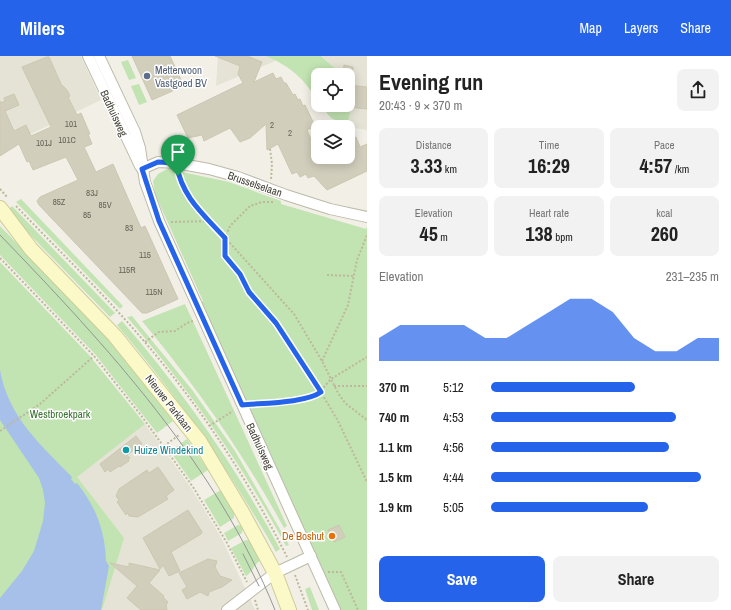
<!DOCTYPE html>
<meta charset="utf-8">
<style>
:root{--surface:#fff;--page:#f2f2f2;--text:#222;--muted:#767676;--accent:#2563eb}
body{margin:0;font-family:"Archivo Narrow",sans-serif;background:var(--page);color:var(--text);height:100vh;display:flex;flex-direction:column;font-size:15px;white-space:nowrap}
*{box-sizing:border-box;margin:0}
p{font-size:13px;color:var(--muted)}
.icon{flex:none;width:22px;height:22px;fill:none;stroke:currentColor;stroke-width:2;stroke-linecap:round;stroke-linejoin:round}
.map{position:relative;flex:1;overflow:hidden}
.drawer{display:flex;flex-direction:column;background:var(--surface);width:364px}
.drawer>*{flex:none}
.buttons{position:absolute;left:311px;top:12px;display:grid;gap:8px}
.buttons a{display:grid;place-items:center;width:44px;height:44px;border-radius:8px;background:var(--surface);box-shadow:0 2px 10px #0003;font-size:20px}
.pin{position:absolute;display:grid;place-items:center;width:34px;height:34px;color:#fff;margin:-41px -17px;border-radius:50% 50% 50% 0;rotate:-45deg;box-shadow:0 0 4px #0007}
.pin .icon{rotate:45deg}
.round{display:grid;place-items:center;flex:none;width:42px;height:42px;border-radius:8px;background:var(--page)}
.head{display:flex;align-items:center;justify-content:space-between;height:68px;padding:0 12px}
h1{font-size:22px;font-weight:700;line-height:30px}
.stats{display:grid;grid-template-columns:repeat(3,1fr);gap:6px;height:68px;padding:4px 12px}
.stats div{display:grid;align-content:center;border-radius:8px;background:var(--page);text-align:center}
.stats b{font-size:20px;font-weight:700}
.stats small{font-size:11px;font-weight:400}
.stats p{font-size:11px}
.chart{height:112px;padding:8px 12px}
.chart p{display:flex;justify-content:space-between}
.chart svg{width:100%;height:72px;margin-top:4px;fill:var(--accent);opacity:.7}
.cta{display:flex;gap:8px;margin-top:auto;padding:8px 12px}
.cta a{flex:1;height:46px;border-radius:8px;background:var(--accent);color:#fff;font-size:16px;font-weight:700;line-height:46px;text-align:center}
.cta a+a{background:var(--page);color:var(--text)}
ul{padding:0 12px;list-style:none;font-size:13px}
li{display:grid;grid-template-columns:64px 48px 1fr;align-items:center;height:30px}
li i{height:10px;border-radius:5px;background:var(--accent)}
header{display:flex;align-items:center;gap:24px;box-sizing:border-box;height:56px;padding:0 20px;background:var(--accent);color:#fff}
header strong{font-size:19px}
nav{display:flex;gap:22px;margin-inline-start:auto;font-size:14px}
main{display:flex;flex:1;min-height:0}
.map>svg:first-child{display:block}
.residential{fill:#e5e3d5}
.green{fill:#c2e3b2}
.water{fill:#a6c0ea}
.building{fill:#d2cebc;stroke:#ccc7b0}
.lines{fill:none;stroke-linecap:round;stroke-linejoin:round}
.minor-casing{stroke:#bcbaa9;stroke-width:12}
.secondary-casing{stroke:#cecb99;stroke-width:16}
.path{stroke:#bdb89c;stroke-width:2;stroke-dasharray:2 2;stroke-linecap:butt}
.minor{stroke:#fff;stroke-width:10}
.secondary{stroke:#faf9c7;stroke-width:14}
.tram{stroke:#959595;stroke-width:1}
.route-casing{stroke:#fff;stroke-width:8}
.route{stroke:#2563eb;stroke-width:5}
.service-dot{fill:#5c6f8a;stroke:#fff;stroke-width:1.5}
.culture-dot{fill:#0f9aa8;stroke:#fff;stroke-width:1.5}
.food-dot{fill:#e8710a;stroke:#fff;stroke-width:1.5}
.labels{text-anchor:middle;stroke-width:3;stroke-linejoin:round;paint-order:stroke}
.number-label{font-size:9px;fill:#686458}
.service-label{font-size:11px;fill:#4e5e75;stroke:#fff;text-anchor:start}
.street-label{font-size:11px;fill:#444136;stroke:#fff}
.park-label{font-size:11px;fill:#39712e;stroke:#fff}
.culture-label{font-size:11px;fill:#0d838f;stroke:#fff;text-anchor:start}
.food-label{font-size:11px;fill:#c56008;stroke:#fff;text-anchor:end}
</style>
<header>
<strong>Milers</strong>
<nav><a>Map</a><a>Layers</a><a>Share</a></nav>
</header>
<main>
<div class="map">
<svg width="367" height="554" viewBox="0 0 367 554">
<rect width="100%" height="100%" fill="#f2f0e6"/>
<g class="residential">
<polygon points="0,0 81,0 101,44 0,93"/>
<polygon points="218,0 273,0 275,5 216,30"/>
<polygon points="322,0 367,0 367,74 347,71 351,54 347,54 347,51 339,50 348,49 348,19 343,19"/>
<polygon points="145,368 191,432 222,483 255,554 101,554 74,422"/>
</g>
<g class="green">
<path d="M266,0H321L343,19H318V46C304,22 291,11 266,0Z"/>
<polygon points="128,4 136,22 129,24 121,6"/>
<polygon points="139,28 147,46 139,49 131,30"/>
<polygon points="320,49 339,49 347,51 347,54 351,54 347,70 331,62"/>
<polygon points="169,112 183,112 182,116 229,126 281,145 281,148 366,173 367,170 367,554 341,554 201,246 203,245 155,138 153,125 158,118"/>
<polygon points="21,143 123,250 120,253 16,146"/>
<polygon points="12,150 115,257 110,261 7,155"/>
<polygon points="0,170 109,284 173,365 157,377 95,298 0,199"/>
<polygon points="0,206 89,299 145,368 77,421 124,482 102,554 0,554"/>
<path d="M185,248L287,470L284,472C243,397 196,330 142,265Z"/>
<path d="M132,260L193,335L235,395L289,489L286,490C242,408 188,332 127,261Z"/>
<path d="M122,265C183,335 236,411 280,493L276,496C230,415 177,340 117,269Z"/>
<polygon points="187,383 208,414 191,425 170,395"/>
<polygon points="221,434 234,456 234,462 220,471 204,444"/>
<polygon points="238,469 243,470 242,477 228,485 224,477"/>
<path d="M246,484L251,485L261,504C254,508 253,516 246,520L231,492Z"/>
<polygon points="310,531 319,554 312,554 305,533"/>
</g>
<path class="water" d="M0,314C8,361 41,389 72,421L71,423L75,428L77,427C96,451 105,475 106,505L109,510L101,554H0V542L22,515L34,495L43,465L45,447L43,434L39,422L0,364Z"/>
<g class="building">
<polygon points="132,0 170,0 184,30 152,44"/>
<polygon points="215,0 247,0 262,6 254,26 273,17 276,23 281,21 284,27 286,27 293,39 295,38 298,44 300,43 303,50 305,49 315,70 307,74 318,101 348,101 348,85 356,81 360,91 367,88 367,115 327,134 314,120 308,122 306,118 300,121 297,116 292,118 278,88 267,94 266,68 250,82 240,86 230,72 204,85 202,79 188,82 177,59 243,27 238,18 240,10"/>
<polygon points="47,1 49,1 61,28 67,34 70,40 68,41 77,59 81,57 90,78 88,78 92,88 84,91 96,116 113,108 141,172 145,170 178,243 147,257 142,257 39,149 37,145 40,141 78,124 66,101 33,114 29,105 27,106 19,88 0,100 0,45 1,47 5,45 4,42 14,38 19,49 5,55 14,75 26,69 31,80 51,71 22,11"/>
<polygon points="344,9 353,11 353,19 343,19"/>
<polygon points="348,29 367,31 367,53 348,51"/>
<polygon points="136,380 142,388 127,399 130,402 128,404 129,405 120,411 119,410 110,416 108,413 105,416 100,408"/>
<polygon points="158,411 174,434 166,440 168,443 138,461 129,460 128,457 126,459 117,446 119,444 116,440 119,433 147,414 149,417"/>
<polygon points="188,454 202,476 201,478 171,496 180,515 169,520 163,509 160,513 143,482"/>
<polygon points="339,469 345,481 334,486 328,474"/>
<polygon points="208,503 217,505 215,511 220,520 232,524 222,531 209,536 208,540 200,536 187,543 182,534 187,531 179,517"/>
<polygon points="110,507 129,511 129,507 160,514 149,527 164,540 163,541 168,546 166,549 167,554 141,554 127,542 137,530"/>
</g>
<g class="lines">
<defs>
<g id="minor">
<polyline points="88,0 140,110"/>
<polyline points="99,0 135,76 140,92 145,126 159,165 335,554"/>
<polyline points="142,113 158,106 176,107 209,113 238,121 286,139 330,153 367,161"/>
<polyline points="227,554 275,517 311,500"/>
</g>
<polyline id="secondary" points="0,152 31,193 115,280 200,386 242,456 275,517 289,554"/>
</defs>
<use href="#minor" class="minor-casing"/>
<use href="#secondary" class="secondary-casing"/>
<g class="path">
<polyline points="270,93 272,108 271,123"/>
<polyline points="177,117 183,132 192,145 294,258 322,305 338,337 345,347 367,364"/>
<polyline points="0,133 7,141"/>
<polyline points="273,146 262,146 250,150 230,170 225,182 225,200 240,218 249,236 276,267 309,316 338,365 367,426"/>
<path d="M16,150C54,190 93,227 129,268C192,338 245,417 287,501"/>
<polyline points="171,166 210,165"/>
<polyline points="0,202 94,300 140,358 193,431 227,487 247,526"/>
<polyline points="327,219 353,220"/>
<polyline points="145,286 159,276 175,275 187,267 193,265"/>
<polyline points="322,305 348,249 357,204 367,179"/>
<polyline points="334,330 367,330"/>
<polyline points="252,348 299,344 316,340 331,323 367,301"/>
<polyline points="209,370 233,355"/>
<polyline points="0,375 40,348 94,300"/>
<polyline points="164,390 179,379"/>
<polyline points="328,516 341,516 358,554"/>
<polyline points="295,519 308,554"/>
<polyline points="255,544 258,554"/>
</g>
<use href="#minor" class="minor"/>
<use href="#secondary" class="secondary"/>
<g class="tram">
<path d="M0,179C108,291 216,408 275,554"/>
<polyline points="243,498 259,530"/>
</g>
</g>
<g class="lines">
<defs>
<path id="route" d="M158,106L176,107C182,141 202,157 225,182V200L240,218L249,236L276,267L321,336C306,347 262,347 242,349L159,165L142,113Z"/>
</defs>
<use href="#route" class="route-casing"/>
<use href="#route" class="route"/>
</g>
<circle class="service-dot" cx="147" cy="20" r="4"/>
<circle class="culture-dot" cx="126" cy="394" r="4"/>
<circle class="food-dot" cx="332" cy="480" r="4"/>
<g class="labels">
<g class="number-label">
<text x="71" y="71">101</text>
<text x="272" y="72">2</text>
<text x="290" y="80">2</text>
<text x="67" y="87">101C</text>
<text x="44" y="90">101J</text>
<text x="92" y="140">83J</text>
<text x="59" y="149">85Z</text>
<text x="105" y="152">85V</text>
<text x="87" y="162">85</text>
<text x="129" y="175">83</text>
<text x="145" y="202">115</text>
<text x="127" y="217">115R</text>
<text x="154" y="239">115N</text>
</g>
<g class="service-label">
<text x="155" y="18">Metterwoon<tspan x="155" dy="13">Vastgoed BV</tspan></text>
</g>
<g class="street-label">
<text transform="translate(114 57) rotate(65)" y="4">Badhuisweg</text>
<text transform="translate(255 128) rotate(19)" y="4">Brusselselaan</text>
<text transform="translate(169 347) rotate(52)" y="4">Nieuwe Parklaan</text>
<text transform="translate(260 390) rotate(65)" y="4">Badhuisweg</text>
</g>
<g class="park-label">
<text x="60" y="362">Westbroekpark</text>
</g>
<g class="culture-label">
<text x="134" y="398">Huize Windekind</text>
</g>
<g class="food-label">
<text x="324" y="484">De Boshut</text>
</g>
</g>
</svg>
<div class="buttons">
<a><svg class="icon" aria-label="locate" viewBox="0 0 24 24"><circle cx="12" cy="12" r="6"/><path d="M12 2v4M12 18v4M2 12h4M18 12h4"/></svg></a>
<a><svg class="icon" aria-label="layers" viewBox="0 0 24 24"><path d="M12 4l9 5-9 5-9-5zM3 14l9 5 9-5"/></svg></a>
</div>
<div class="pin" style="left:178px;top:120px;background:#1e9e55"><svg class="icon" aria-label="arrive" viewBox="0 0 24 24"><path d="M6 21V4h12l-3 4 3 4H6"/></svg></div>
</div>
<section class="drawer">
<div class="head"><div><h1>Evening run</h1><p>20:43 · 9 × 370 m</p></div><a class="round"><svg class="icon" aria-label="share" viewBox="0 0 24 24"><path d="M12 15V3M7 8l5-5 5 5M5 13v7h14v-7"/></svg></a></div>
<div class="stats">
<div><p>Distance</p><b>3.33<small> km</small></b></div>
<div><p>Time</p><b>16:29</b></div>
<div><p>Pace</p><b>4:57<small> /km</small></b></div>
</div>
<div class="stats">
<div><p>Elevation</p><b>45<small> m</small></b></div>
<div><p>Heart rate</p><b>138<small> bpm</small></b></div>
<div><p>kcal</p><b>260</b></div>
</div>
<div class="chart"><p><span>Elevation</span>231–235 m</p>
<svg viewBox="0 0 160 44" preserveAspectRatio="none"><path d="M0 44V30L10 22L20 22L30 22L40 22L50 30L60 30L70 22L80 14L90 6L100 6L110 14L120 30L130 38L140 38L150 30L160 30V44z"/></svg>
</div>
<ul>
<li><b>370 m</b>5:12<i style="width:63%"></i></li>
<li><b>740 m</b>4:53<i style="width:81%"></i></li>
<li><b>1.1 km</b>4:56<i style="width:78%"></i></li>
<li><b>1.5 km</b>4:44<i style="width:92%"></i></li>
<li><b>1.9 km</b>5:05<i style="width:69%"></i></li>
</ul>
<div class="cta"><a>Save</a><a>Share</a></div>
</section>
</main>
